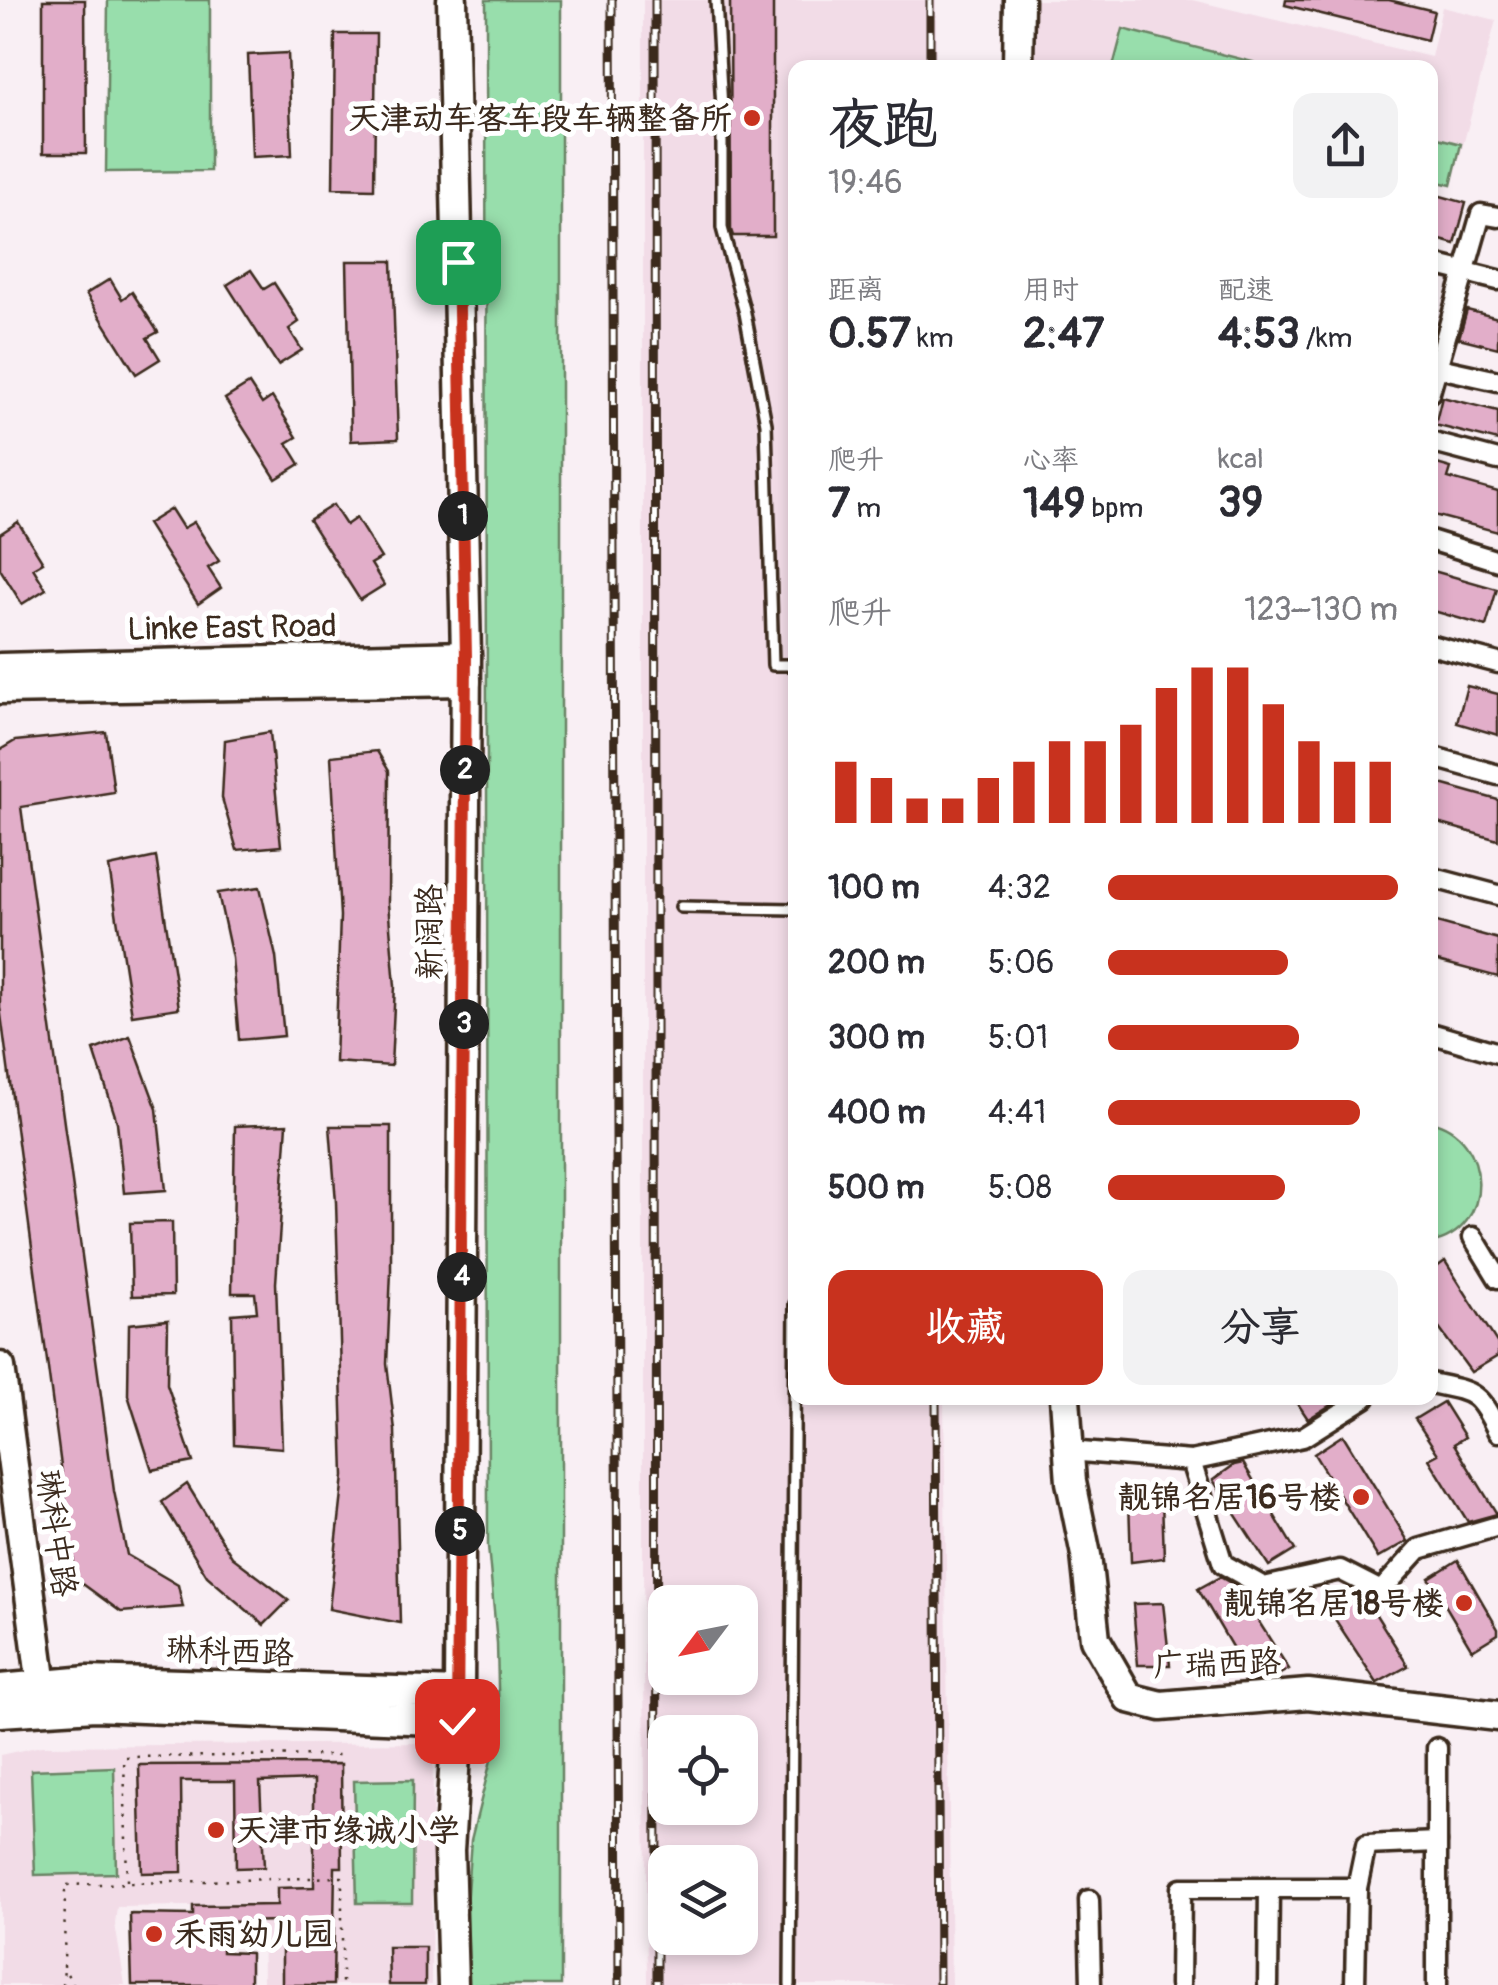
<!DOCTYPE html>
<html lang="zh">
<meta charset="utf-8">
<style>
:root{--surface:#fff;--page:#f2f2f3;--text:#2b2b33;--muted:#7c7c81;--accent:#c8321e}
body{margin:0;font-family:Pangolin,"LXGW WenKai TC",sans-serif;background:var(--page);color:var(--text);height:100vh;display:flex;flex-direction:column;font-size:38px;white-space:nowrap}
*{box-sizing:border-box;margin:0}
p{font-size:32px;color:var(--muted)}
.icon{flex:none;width:55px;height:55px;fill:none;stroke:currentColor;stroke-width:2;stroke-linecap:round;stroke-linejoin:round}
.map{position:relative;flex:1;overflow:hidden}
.details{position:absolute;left:788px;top:60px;width:650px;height:1345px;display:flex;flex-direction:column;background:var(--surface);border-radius:20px;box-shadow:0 5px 15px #0003}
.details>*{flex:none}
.needle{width:65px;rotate:238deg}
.fabs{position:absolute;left:648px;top:1585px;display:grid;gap:20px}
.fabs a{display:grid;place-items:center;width:110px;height:110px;border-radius:20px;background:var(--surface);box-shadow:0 5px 15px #0003;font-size:50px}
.pin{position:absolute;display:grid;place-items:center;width:85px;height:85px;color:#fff;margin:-42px;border-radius:20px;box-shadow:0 5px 15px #0006}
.km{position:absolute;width:50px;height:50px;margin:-25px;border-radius:50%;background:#222;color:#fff;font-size:28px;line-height:50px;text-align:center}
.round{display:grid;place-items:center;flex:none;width:105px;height:105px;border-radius:20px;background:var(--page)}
.head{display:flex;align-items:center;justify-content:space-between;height:170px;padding:0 40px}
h1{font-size:55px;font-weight:700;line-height:75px}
.metrics{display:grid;grid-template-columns:repeat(3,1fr);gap:15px;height:170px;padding:10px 40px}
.metrics div{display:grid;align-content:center}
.metrics b{font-size:42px;font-weight:700}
.metrics small{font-size:28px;font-weight:400}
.metrics p{font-size:28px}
.chart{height:280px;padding:20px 40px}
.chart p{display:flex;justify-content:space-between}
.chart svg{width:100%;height:180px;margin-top:10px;stroke:var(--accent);stroke-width:6}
.primary-button{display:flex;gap:20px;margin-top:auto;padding:20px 40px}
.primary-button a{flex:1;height:115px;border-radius:20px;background:var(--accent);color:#fff;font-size:40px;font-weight:700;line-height:115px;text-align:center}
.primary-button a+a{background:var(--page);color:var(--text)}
ul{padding:0 40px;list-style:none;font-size:32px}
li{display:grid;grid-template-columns:160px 120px 1fr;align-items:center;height:75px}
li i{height:25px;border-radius:12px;background:var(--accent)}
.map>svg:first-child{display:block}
.built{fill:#f2dce7;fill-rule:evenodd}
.green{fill:#98deac;stroke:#6a8465;stroke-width:2.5}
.building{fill:#e2aec9;stroke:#3b2a1e;stroke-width:2.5}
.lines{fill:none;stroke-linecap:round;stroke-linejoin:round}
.lane-casing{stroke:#3b2a1e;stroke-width:16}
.street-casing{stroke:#3b2a1e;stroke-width:25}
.secondary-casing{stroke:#3b2a1e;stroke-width:35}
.path{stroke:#3b2a1e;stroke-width:2.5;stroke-dasharray:2.5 8;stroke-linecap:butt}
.lane{stroke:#fff;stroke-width:9}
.street{stroke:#fff;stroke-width:18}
.secondary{stroke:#fff;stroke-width:28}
.rail-casing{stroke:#3b2a1e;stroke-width:9}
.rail{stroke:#fff;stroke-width:5;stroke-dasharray:15;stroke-linecap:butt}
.route-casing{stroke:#fff;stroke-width:20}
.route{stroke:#c8321e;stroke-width:12}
.poi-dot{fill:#c8321e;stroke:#fff;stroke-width:4}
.labels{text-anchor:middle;stroke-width:10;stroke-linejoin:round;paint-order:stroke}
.poi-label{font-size:32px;font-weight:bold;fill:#3b2a1e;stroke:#fff;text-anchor:end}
.street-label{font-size:32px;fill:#3b2a1e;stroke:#fff}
</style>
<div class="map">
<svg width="1498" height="1985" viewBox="0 0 1498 1985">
<rect width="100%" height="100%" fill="#f9eff4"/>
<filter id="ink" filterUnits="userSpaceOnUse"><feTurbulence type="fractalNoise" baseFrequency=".01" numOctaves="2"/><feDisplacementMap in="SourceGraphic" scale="20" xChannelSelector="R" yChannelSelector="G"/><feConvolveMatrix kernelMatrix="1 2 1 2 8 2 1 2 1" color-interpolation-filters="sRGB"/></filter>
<g filter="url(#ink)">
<g class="built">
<path d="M643,0H936V67L795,68V1398H944L951,1985H647L643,1570ZM665,1602H740V1678H665ZM665,1732H740V1808H665ZM665,1862H740V1938H665Z"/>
<polygon points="1036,0 1192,0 1431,57 1442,7 1496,20 1452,187 1430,182 1430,68 1035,68"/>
<polygon points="433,1743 431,1985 263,1985 262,1905 117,1907 115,1924 125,1985 0,1985 0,1755 41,1746"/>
</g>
<g class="green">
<polygon points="108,0 210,0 210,171 106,172"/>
<polygon points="486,0 561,0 561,1985 465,1985 464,1932 471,1840 499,1728 497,1643 488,1546"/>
<polygon points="1123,29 1253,62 1251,67 1113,67"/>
<polygon points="1430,136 1461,144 1451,185 1430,180"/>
<path d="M1430,1121C1493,1135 1496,1231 1430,1243Z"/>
<polygon points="114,1767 116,1873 35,1875 31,1770"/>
<polygon points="413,1780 412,1903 357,1903 354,1781"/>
</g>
<g class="building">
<polygon points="43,0 85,0 86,153 43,153"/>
<polygon points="730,0 773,0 773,236 733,236 731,230"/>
<polygon points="1286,0 1389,0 1434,11 1427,40 1285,5"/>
<polygon points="335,34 376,34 374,189 333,188"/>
<polygon points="288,53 292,155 252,157 248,55"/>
<polygon points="1430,193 1466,203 1455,244 1430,237"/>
<polygon points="347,261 392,261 398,439 351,441"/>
<polygon points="251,270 264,289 274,283 299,322 289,329 302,350 278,365 227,285"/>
<polygon points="110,279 122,299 132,292 158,332 147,338 160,359 136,374 86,294"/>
<polygon points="1467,310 1498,318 1498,348 1459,338"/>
<polygon points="249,384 262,404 272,397 297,437 287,443 300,464 276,479 225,399"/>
<polygon points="1442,397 1498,411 1498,441 1435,425"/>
<polygon points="1430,462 1451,468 1448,478 1498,492 1498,532 1430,514"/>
<polygon points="333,505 346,525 356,518 381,558 371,564 384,585 360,600 309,520"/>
<polygon points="171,509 183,528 194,522 219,561 208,568 221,588 198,604 147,524"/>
<polygon points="18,522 43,562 33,568 46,589 22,604 0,569 0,534"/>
<polygon points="1430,570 1497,589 1486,626 1430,610"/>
<polygon points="1467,686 1498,694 1498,735 1457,723"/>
<polygon points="106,732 114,792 21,807 114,1491 127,1555 178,1585 183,1607 121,1612 76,1579 0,1007 0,750 15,741"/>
<polygon points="270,732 281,846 237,850 222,798 225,740"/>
<polygon points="377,751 389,771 388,903 395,986 391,1066 335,1062 340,916 331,756"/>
<polygon points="1441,784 1498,800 1498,840 1431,821"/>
<polygon points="156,857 179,1008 132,1015 109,867"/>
<polygon points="260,887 276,957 284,1036 239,1040 232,958 218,893"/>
<polygon points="1433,921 1498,939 1498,977 1430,959"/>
<polygon points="130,1036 157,1109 166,1190 124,1193 117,1122 94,1050"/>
<polygon points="287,1124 276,1283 282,1448 234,1444 232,1314 257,1312 255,1293 232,1293 235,1126"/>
<polygon points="330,1126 391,1126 391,1271 387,1364 395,1430 400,1623 329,1609 344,1476 336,1202"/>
<polygon points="172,1222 173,1295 132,1296 130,1223"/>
<polygon points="1445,1261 1498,1344 1498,1356 1471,1372 1430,1316 1430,1272"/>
<polygon points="168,1320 167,1384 193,1462 152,1470 128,1395 129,1324"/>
<polygon points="1294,1398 1342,1398 1308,1419"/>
<polygon points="1443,1402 1465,1437 1454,1444 1497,1514 1468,1522 1429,1459 1438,1454 1415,1419"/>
<polygon points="1343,1435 1408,1541 1378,1558 1314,1454"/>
<polygon points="1243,1463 1295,1550 1269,1566 1213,1480 1234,1465"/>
<polygon points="187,1484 232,1557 289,1600 264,1625 207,1576 162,1502"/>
<polygon points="1162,1499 1164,1558 1131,1562 1129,1500"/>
<polygon points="1458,1560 1498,1629 1498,1634 1472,1650 1429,1578"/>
<polygon points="1220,1577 1236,1586 1289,1669 1269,1680 1252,1681 1198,1589"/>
<polygon points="1350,1589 1365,1597 1408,1666 1377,1683 1325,1604"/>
<polygon points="1163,1603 1170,1665 1138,1665 1133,1604"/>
<polygon points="341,1764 342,1867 335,1867 333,1985 282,1985 282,1921 222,1922 222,1952 250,1953 250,1985 132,1985 130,1914 193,1915 193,1906 277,1905 277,1888 314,1887 314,1780 260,1782 264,1867 236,1868 235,1781 181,1781 182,1872 142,1873 139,1765"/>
<polygon points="388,1947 425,1947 425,1985 389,1985"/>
</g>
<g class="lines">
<defs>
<g id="lane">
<polyline points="716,0 722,109 722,228 745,313 766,424 773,665 795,665"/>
<polyline points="681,907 795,909"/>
<polyline points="790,1985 795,1304"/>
</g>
<g id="street">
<polyline points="1430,263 1498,280"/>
<polyline points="1430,366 1498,381"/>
<polyline points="1430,392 1481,214 1498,217"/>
<polyline points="1430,442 1498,460"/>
<polyline points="1430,540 1498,561"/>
<polyline points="1430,645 1498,663"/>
<polyline points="1430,756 1498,775"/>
<polyline points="1430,877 1498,895"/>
<polyline points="1430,1033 1498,1053"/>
<polyline points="1473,1237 1498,1278"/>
<path d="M1430,1383C1473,1392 1478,1390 1498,1432"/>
<polyline points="1069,1451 1191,1461 1223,1564 1264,1587 1340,1570 1381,1591 1419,1549 1498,1526"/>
<polyline points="1191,1461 1303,1437 1365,1398"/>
<polyline points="1437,1748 1437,1985"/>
<polyline points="1089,1900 1091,1985"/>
<polyline points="1180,1985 1181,1888 1357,1888 1366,1845 1437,1842"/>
<polyline points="1268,1985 1269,1888"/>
<polyline points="1355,1985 1357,1888"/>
</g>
<g id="secondary">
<polyline points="452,0 466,656 459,1693 449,1850 453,1985"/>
<polyline points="1018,68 1019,0"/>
<polyline points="0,668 466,656"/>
<polyline points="0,689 466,681"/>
<polyline points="0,1367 44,1701"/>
<polyline points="1065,1398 1071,1482 1086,1555 1095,1639 1129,1698 1161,1706 1308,1694 1498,1716"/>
<polyline points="0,1689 88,1681 459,1693"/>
<polyline points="0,1712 95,1706 457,1721"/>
</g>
</defs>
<use href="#lane" class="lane-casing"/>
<use href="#street" class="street-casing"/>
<use href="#secondary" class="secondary-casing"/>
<g class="path">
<polyline points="127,1881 124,1757 340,1755"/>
<polyline points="62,1985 64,1970"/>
<polyline points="74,1985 64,1969 65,1885 342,1877 342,1985"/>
</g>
<use href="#lane" class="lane"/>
<use href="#street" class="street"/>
<use href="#secondary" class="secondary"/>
<defs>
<g id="rail">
<polyline points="612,0 619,1985"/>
<polyline points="655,0 657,1985"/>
<polyline points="930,0 930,68"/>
<polyline points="936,1398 939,1985"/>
</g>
</defs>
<use href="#rail" class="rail-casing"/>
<use href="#rail" class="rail"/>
</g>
</g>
<g class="lines" filter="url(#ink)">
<defs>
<polyline id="route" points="457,1721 466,656 458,262"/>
</defs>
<use href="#route" class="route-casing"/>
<use href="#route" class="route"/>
</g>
<g class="poi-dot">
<circle cx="752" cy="118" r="10"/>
<circle cx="1361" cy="1497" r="10"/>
<circle cx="1464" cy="1603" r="10"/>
<circle cx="216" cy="1830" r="10"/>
<circle cx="154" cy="1934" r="10"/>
</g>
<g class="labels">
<g class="poi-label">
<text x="732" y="129">天津动车客车段车辆整备所</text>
<text x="1341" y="1508">靓锦名居16号楼</text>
<text x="1444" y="1614">靓锦名居18号楼</text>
<text x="236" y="1841" text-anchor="start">天津市缘诚小学</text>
<text x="174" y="1945" text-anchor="start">禾雨幼儿园</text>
</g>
<g class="street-label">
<text transform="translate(232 627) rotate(-1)" y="11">Linke East Road</text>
<text transform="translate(429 932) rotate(-90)" y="11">新阔路</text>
<text transform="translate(57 1533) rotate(82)" y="11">琳科中路</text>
<text transform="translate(230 1651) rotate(2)" y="11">琳科西路</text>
<text transform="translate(1217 1663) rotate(-2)" y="11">广瑞西路</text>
</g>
</g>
</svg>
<div class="fabs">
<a><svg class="needle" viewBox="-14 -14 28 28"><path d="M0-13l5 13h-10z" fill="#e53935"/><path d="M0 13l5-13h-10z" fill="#7c7c81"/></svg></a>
<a><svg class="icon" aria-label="locate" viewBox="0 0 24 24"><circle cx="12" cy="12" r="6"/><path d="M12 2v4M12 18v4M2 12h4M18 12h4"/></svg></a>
<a><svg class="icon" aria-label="layers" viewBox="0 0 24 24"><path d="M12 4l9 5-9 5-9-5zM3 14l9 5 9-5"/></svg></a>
</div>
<div class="pin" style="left:458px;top:262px;background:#1e9e55"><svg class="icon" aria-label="arrive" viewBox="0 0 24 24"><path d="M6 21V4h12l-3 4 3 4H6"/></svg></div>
<div class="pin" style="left:457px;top:1721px;background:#d93025"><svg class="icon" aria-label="check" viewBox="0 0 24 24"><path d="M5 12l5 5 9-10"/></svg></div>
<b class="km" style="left:463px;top:516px">1</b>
<b class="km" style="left:465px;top:770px">2</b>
<b class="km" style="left:464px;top:1024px">3</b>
<b class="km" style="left:462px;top:1277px">4</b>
<b class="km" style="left:460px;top:1531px">5</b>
<section class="details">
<div class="head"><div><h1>夜跑</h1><p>19:46</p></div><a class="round"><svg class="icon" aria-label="share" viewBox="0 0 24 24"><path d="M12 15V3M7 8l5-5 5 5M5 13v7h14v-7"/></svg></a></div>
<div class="metrics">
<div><p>距离</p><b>0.57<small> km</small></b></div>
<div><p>用时</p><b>2:47</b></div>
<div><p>配速</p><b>4:53<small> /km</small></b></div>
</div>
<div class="metrics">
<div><p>爬升</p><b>7<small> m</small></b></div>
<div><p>心率</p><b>149<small> bpm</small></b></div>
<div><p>kcal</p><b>39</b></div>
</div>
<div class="chart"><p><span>爬升</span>123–130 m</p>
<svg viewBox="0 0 160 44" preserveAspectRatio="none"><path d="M5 44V29M15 44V33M25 44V38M35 44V38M45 44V33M55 44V29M65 44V24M75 44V24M85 44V20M95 44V11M105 44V6M115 44V6M125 44V15M135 44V24M145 44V29M155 44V29"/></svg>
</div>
<ul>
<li><b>100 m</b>4:32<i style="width:100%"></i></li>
<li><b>200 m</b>5:06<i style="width:62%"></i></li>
<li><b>300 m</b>5:01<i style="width:66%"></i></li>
<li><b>400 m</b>4:41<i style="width:87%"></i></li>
<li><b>500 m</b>5:08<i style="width:61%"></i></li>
</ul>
<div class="primary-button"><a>收藏</a><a>分享</a></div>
</section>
</div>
